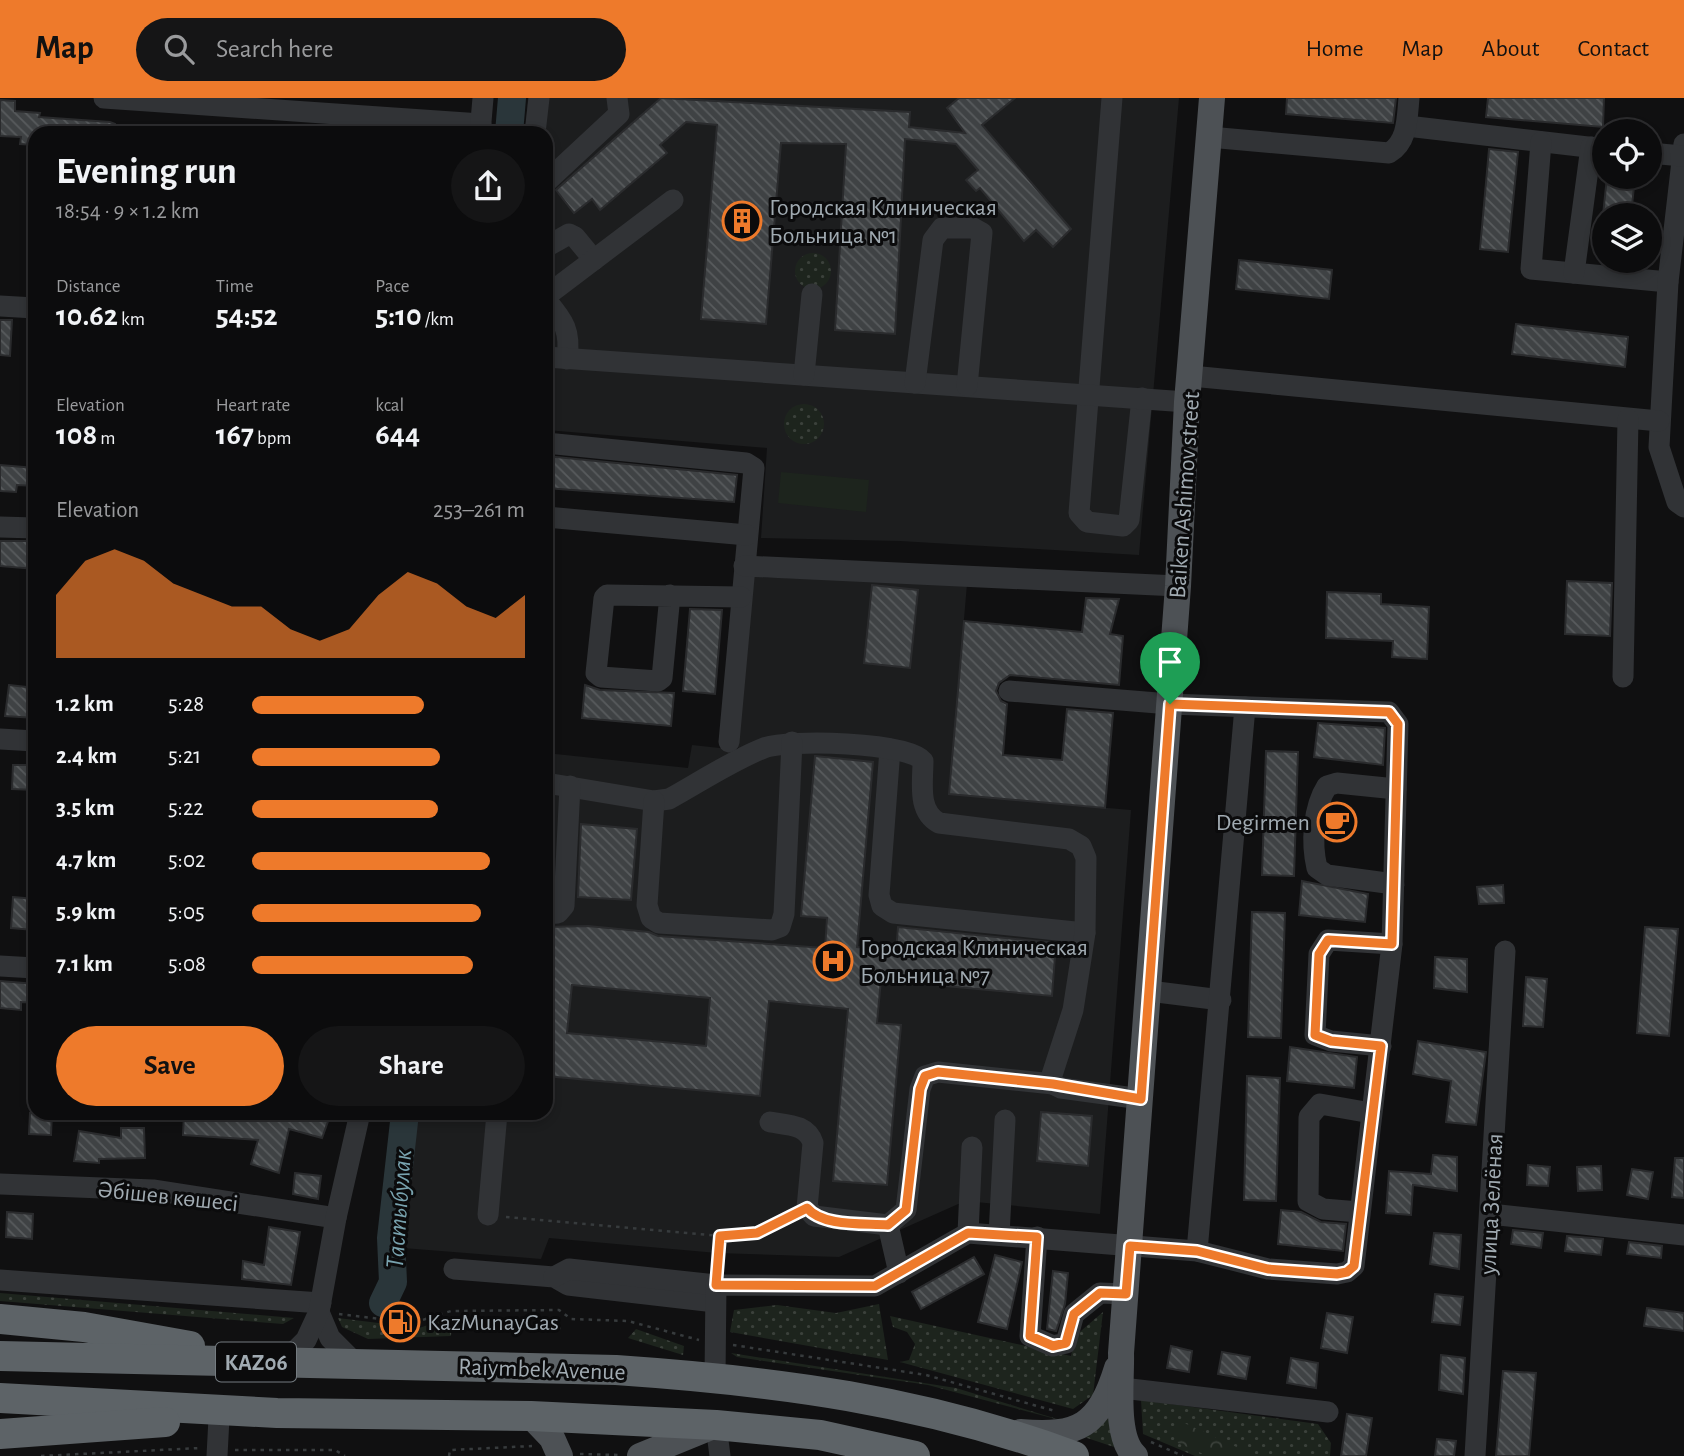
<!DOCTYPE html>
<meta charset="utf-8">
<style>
:root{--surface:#0c0c0d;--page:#151516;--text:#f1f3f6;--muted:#9a9b9d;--line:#2c2c2e;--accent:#ee7a2b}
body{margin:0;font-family:"Alegreya Sans",sans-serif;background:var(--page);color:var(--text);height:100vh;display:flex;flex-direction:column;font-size:26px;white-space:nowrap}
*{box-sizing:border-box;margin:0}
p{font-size:23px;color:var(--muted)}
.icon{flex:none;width:38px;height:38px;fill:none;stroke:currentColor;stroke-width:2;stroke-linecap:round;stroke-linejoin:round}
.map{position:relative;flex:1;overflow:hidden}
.details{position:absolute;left:28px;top:28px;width:525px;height:994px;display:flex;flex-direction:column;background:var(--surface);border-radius:21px;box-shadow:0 4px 10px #0003,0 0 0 2px var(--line)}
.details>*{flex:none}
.tools{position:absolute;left:1592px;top:21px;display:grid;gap:14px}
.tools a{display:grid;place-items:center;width:70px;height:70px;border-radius:50%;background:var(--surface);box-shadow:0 4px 10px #0003,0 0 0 2px var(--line);font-size:35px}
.pin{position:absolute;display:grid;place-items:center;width:60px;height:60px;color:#fff;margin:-72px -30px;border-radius:50% 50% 50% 0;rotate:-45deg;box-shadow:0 0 7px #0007}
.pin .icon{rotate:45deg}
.round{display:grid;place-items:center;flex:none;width:74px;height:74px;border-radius:37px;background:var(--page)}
.head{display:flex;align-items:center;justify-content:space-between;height:119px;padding:0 28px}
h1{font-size:38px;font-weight:700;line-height:52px}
.metrics{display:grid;grid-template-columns:repeat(3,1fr);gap:10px;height:119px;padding:7px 28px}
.metrics div{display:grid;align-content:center}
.metrics b{font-size:30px;font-weight:700}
.metrics small{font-size:19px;font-weight:400}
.metrics p{font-size:19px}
.chart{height:196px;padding:14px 28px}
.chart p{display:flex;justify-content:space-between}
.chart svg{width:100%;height:126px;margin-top:7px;fill:var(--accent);opacity:.7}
.action{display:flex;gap:14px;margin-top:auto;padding:14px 28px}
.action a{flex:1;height:80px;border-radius:42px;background:var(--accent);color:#111;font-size:28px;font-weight:700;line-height:80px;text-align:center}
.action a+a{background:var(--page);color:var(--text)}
ul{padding:0 28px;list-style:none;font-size:23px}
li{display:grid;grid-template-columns:112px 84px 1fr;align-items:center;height:52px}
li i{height:18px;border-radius:9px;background:var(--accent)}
header{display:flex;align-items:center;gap:42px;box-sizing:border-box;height:98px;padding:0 35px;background:var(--accent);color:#111}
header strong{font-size:33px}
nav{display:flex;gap:38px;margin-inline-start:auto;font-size:24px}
.search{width:490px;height:63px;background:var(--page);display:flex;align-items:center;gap:18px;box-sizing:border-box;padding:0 24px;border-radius:38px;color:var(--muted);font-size:26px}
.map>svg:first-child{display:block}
.built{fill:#1c1d1e}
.grass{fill:url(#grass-dots)}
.forest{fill:url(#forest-crowns)}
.pitch{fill:#1d241d}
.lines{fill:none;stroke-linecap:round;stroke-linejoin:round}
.river{stroke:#2a363a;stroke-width:28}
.building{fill:url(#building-back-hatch);stroke:#2a2b2d;stroke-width:2;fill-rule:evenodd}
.path{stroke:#373b3d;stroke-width:2.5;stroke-dasharray:3.5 5;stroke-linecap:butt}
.minor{stroke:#313336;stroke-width:21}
.major{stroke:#4d5155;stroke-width:26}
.highway{stroke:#5d6367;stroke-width:30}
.route-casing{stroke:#fff;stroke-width:14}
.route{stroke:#ee7a2b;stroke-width:9}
.labels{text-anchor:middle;stroke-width:6;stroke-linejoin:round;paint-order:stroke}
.shield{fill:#0b0b0c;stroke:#747b80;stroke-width:2}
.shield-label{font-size:23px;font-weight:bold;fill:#a1abb2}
.poi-label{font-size:24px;fill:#a1abb2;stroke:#0b0b0c;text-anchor:start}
.street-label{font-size:24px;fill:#a1abb2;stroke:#0b0b0c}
.water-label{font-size:26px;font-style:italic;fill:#78a2ae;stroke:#0b0b0c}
</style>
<header>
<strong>Map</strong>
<div class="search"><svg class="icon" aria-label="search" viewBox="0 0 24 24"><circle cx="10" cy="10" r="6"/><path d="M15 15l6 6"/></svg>Search here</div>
<nav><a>Home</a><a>Map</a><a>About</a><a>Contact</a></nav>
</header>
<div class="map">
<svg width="1684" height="1358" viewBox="0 0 1684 1358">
<defs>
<pattern id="grass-dots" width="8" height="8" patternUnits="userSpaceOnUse" patternTransform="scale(1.75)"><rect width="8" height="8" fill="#1d241d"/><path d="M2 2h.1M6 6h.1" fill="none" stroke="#3b413b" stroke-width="1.8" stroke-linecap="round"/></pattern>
<pattern id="forest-crowns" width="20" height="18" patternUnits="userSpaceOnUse" patternTransform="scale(1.75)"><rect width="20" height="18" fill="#1d241d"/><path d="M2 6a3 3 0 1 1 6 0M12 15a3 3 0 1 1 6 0" fill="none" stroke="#3b413b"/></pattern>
<pattern id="building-back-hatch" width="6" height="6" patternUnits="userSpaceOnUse" patternTransform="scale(1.75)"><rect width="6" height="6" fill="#3f4244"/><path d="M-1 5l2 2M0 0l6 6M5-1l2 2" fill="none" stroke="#585b5d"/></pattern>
</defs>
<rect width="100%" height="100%" fill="#101011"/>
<g class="built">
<polygon points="528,0 1179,0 1139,457 900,443 761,440 767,350 546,332 546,35 525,35"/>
<polygon points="754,479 967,486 949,696 1131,712 1100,1116 965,1103 839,1159 717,1155 549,1140 541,1161 403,1150 418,1015 546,1015 546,655 688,670 692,647 738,652"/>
</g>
<g class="grass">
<circle cx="813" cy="173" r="18"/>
<circle cx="804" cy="326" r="20"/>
<polygon points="0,1195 294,1220 283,1226 0,1203"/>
<polygon points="879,1206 888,1262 730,1234 734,1212 777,1207 836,1215"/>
<polygon points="1103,1214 1093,1297 1073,1311 900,1264 909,1262 915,1246 907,1234 893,1229 890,1218 1071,1258 1075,1238"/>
<polygon points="452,1219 451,1238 368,1241 342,1229 338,1220 419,1230"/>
<polygon points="636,1231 684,1248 683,1257 628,1240"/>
<polygon points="731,1255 956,1290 1067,1324 928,1287 737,1259"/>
<polygon points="1109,1301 1120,1351 1078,1337"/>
<polygon points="1141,1302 1318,1326 1331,1345 1330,1358 1195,1358 1143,1336"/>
</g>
<polygon class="forest" points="1180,1323 1256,1358 1208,1358 1178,1345 1174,1334"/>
<polygon class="pitch" points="781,374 869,382 866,414 778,405"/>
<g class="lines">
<g class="river">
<polyline points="509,35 512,0"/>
<polyline points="383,1205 393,1184 391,1140 405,1015"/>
</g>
</g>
<g class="building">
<polygon points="661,0 910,14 909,29 965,35 947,10 959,0 1015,0 982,27 1071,131 1053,149 1036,132 1024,143 980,90 976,93 966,82 978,72 956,46 905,41 895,236 835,232 846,46 781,45 766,226 701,221 717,27 686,24 660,47 667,55 600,112 592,101 574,115 556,92"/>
<polygon points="1287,0 1396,0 1393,25 1286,16"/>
<polygon points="1488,0 1604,0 1603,29 1486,19"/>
<polygon points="0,2 15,3 15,13 40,15 39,19 110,24 115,26 115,35 35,35 35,47 20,46 21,39 0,38"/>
<polygon points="1489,51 1518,54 1508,154 1480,151"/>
<polygon points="1607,79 1635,79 1631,117 1603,117"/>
<polygon points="1239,162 1332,172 1329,201 1236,191"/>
<polygon points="0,222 12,222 10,258 0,257"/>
<polygon points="1516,226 1628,239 1625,269 1512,256"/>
<polygon points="546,358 737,377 734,404 546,390"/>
<polygon points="0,367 35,370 35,388 17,387 16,394 0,393"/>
<polygon points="0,443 35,443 35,471 0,468"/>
<polygon points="1567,483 1612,485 1610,538 1565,536"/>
<polygon points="872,487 918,492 910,570 864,565"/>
<polygon points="1327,494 1381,496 1381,506 1429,509 1427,561 1392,559 1393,543 1326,540"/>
<polygon points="1086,500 1119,501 1110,536 1123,538 1119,587 1010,577 999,585 996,593 1001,603 1007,606 1003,657 1062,662 1067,611 1113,615 1105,710 949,696 964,523 1082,534"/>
<polygon points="690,511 722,512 715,596 683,593"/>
<polygon points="9,587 35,590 35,620 5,618"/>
<polygon points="585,587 600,592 674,595 671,628 582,620"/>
<polygon points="1318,625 1385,630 1383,667 1314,659"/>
<polygon points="1266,653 1298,654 1294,778 1262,777"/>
<path d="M815,658L873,664L857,849L896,853L898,829L1056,845L1052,898L881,882L877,925L901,927L887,1087L833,1083L848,911L769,903L760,998L546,978V829L588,828L649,834L658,838L825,850L827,820L801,818ZM572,887L710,900L706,948L567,935Z"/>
<polygon points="13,667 35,667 35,692 12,691"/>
<polygon points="581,726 637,731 631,802 578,799"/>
<polygon points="1302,783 1368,796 1365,824 1299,817"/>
<polygon points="1503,787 1504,805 1479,806 1477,789"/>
<polygon points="13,799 35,801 34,832 11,830"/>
<polygon points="1252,814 1285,815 1281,940 1248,939"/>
<polygon points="1645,829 1678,831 1669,938 1637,935"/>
<polygon points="1435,859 1467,861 1467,894 1434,890"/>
<polygon points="1526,879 1547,881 1543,929 1523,928"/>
<polygon points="0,883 35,886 35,905 21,904 21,912 0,910"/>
<polygon points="1418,943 1486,954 1476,1027 1446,1024 1451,983 1413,976"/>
<polygon points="1290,949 1357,959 1354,990 1287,983"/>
<polygon points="1247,978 1280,980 1276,1103 1244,1102"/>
<polygon points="1041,1014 1092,1018 1088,1068 1037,1063"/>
<polygon points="30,1015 52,1015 51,1037 29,1036"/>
<polygon points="184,1015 265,1018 266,1015 331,1015 322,1040 289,1031 279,1075 251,1066 258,1042 183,1037"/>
<polygon points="121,1030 144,1030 145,1060 99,1061 99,1065 74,1063 79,1033 121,1040"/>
<polygon points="1433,1057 1457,1059 1457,1093 1413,1087 1411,1117 1386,1115 1389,1073 1431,1076"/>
<polygon points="1675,1060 1684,1060 1684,1100 1672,1099"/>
<polygon points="1528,1067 1550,1069 1548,1088 1527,1087"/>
<polygon points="1601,1068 1602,1092 1578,1093 1577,1069"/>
<polygon points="1632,1071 1653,1074 1648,1101 1627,1097"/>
<polygon points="295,1075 321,1078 318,1101 293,1096"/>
<polygon points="1281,1112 1301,1114 1321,1124 1346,1126 1343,1153 1278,1146"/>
<polygon points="7,1114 33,1116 32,1141 6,1139"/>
<polygon points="269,1129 300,1134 291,1187 242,1181 243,1163 264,1167"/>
<polygon points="1513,1132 1543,1135 1541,1150 1511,1146"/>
<polygon points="1434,1135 1461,1137 1459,1171 1430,1166"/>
<polygon points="1567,1138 1603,1141 1601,1157 1565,1153"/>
<polygon points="1629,1144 1662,1148 1661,1160 1627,1156"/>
<polygon points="995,1157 1022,1164 1007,1231 978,1224"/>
<polygon points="974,1159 984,1176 921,1211 912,1194"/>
<polygon points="1053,1173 1068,1175 1065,1206 1056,1233 1047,1231"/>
<polygon points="1435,1196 1463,1199 1460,1227 1432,1224"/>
<polygon points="1647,1210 1684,1215 1684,1233 1644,1228"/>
<polygon points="1327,1215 1353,1219 1347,1255 1321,1250"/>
<polygon points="1171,1248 1192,1253 1189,1274 1167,1270"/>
<polygon points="1222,1254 1250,1259 1246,1281 1218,1276"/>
<polygon points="1441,1257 1465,1260 1463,1296 1439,1292"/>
<polygon points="1291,1260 1318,1265 1316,1290 1287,1285"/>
<polygon points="1503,1273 1536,1275 1529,1358 1496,1358"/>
<polygon points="1347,1316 1372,1320 1366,1358 1341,1358"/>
<polygon points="1437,1341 1456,1343 1454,1358 1435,1358"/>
</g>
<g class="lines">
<g class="path">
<polyline points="506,1119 720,1138 757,1135 791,1118"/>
<polyline points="717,1170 720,1138"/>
<polyline points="339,1216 413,1225 451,1213 559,1212 571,1221 628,1223 699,1242"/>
<polyline points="464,1227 562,1230"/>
<polyline points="733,1247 926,1277 1055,1313"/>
<polyline points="1151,1344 1183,1358"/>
<polyline points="235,1352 335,1352 345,1358"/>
<polyline points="580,1356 619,1357"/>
<polyline points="41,1358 200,1350"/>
<polyline points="449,1358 450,1352 532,1348"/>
</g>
<g class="minor">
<polyline points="104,0 481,26"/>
<polyline points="1112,0 1079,415 1087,424 1123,428 1129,422 1142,300"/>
<polyline points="1407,28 1605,51"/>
<polyline points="480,35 483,0"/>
<polyline points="535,35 539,0"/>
<path d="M1209,39L1389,55C1408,44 1407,20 1409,0"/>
<polyline points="1541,44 1531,171 1668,184"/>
<polyline points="1684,46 1668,184 1659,349 1677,404 1684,409"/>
<polyline points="1650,55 1682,58"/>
<polyline points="546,84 619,16 617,0"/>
<polyline points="546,149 569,136 575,139 594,162"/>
<polyline points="1574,175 1591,49"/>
<polyline points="546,198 673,102"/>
<path d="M546,202C564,223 571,233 567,261"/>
<polyline points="0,208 35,210"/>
<polyline points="546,259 1187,304"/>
<polyline points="804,277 812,196"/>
<polyline points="1191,278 1659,323"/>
<polyline points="915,285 933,142 942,130 973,130 982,135 967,288"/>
<polyline points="546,345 746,365 754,370 729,644"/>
<polyline points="546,419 747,437"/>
<polyline points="0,429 35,430"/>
<polyline points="744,468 1178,488"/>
<polyline points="670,497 662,580 658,583 601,579 596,575 604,500 607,497 741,499"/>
<polyline points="1623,579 1628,321"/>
<polyline points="0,641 35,643"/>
<polyline points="890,651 879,797 882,808 893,815 1085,835"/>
<path d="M546,685L654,703L669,701C700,684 731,663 764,650C788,641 908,644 923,663C923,685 917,713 939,725L1069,741L1081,748L1086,760L1085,835L1073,912L1051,980L1053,986L1061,990L1141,1001"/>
<polyline points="654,703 647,807 651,820 659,825 772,832 780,829 784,816 792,644"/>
<path d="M1394,786L1327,777L1317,770C1311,745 1313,710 1327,688L1337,685L1396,691"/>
<polyline points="546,816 558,815 564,808 570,688"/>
<polyline points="0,868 35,870"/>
<polyline points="1149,893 1221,902"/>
<polyline points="1381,948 1331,943 1315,937 1319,856 1328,842 1392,846"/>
<path d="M770,1024C787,1027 807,1026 813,1045L807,1110L814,1118L888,1127"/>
<polyline points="0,1086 153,1092 336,1120"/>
<polyline points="1359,1114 1323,1111 1308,1103 1309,1019 1320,1006 1371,1015"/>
<polyline points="1490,1116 1684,1137"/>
<polyline points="488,1117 497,1015"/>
<polyline points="968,1135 972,1049"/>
<polyline points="999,1137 1005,1022"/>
<polyline points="1037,1139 1030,1238 1053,1248 1066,1245 1074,1216 1100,1195 1126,1196"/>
<polyline points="1197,1153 1245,609"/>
<polyline points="454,1171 554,1179 568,1187 715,1204"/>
<polyline points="899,1175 888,1127 906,1112 920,991 925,978 938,974 1053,986"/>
<polyline points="554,1179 569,1171 716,1187"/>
<polyline points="0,1182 321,1205"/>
<polyline points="319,1214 330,1240 357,1267"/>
<polyline points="283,1265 306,1242 319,1214 336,1120 360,1015"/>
<polyline points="715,1279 716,1187 875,1188 968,1135 1197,1153 1268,1171 1337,1176 1347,1174 1354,1168 1392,846 1398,626 1389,614 1170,606 1009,593"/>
<polyline points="1122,1290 1328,1314"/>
<polyline points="716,1327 720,1358"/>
<polyline points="217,1358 219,1320"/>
<polyline points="1475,1358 1505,853"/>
</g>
<g class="major">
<polyline points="531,1318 552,1340 560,1358"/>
<path d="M1020,1334C1079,1339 1099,1328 1117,1270"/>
<polyline points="640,1358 716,1327"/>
<path d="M1135,1358C1114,1339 1122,1282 1121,1255L1178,488L1187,304L1212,0"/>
</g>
<g class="highway">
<polyline points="0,1221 84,1229 190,1248"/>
<path d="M0,1258L616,1272C777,1283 922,1302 1074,1358"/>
<polyline points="0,1300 277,1315 531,1318 716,1327 820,1337 915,1358"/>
<polyline points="0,1336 165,1324"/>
</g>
</g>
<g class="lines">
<defs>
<path id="route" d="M1170,606L1389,614L1398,626L1392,846L1328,842L1319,856L1315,937L1331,943L1381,948L1354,1168L1347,1174L1337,1176L1268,1171L1197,1153L1130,1148L1126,1196L1100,1195L1074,1216L1066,1245L1053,1248L1030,1238L1037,1139L968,1135L875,1188L716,1187L720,1138L757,1135L807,1110C823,1129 864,1125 888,1127L906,1112L920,991L925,978L938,974L1053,986L1141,1001Z"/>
</defs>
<use href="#route" class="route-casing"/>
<use href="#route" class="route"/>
</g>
<defs>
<symbol id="building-ring" viewBox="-11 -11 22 22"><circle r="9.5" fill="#0b0b0c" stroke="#ee7a2b" stroke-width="1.5"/><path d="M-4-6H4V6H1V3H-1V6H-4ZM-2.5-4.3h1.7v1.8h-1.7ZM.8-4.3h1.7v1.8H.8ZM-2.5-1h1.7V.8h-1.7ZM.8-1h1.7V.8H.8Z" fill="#ee7a2b"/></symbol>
<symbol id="cafe-ring" viewBox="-11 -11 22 22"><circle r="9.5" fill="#0b0b0c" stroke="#ee7a2b" stroke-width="1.5"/><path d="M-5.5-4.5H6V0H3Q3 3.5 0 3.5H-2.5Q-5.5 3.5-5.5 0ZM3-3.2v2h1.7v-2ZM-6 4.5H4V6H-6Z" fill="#ee7a2b"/></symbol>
<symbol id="hospital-ring" viewBox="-11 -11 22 22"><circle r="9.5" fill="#0b0b0c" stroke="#ee7a2b" stroke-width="1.5"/><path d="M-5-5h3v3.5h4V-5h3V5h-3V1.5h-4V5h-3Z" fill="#ee7a2b"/></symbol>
<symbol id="fuel-ring" viewBox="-11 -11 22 22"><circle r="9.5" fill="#0b0b0c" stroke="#ee7a2b" stroke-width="1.5"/><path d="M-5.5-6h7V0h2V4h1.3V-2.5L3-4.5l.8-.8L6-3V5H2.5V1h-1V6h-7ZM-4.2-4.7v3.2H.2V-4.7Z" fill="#ee7a2b"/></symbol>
</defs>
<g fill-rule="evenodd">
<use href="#building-ring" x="720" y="101" width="44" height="44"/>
<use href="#cafe-ring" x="1315" y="702" width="44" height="44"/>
<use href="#hospital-ring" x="811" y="841" width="44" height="44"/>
<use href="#fuel-ring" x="378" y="1202" width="44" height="44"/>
</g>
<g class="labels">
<rect class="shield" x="216" y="1244.5" width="80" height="39" rx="5"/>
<g class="shield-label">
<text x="256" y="1272">KАZ06</text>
</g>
<g class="poi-label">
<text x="769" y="117">Городская Клиническая<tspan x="769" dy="28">Больница №1</tspan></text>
<text x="1310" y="732" text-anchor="end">Degirmen</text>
<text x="860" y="857">Городская Клиническая<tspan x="860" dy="28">Больница №7</tspan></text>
<text x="427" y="1232">KazMunayGas</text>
</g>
<g class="street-label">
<text transform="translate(1184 397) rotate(-86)" y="8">Baiken Ashimov street</text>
<text transform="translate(168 1098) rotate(6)" y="8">Әбішев көшесі</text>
<text transform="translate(1491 1106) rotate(-87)" y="8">улица Зелёная</text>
<text transform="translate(542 1271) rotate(2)" y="8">Raiymbek Avenue</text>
</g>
<g class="water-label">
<text transform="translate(398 1111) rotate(-86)" y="9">Тастыбулак</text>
</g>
</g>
</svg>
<div class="tools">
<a><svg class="icon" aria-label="locate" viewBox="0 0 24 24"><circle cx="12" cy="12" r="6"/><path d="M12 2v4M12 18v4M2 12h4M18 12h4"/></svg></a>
<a><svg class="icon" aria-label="layers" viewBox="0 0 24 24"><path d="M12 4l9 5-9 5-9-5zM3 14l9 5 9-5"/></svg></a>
</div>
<div class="pin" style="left:1170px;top:606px;background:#1e9e55"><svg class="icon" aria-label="arrive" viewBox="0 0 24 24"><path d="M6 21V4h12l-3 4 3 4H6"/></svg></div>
<section class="details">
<div class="head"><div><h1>Evening run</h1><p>18:54 · 9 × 1.2 km</p></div><a class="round"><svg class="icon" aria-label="share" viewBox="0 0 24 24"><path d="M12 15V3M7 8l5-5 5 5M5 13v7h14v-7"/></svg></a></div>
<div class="metrics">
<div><p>Distance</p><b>10.62<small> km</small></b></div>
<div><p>Time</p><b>54:52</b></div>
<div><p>Pace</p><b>5:10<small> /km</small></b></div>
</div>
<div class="metrics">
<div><p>Elevation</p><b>108<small> m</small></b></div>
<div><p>Heart rate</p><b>167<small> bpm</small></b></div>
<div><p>kcal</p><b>644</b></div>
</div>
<div class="chart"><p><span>Elevation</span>253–261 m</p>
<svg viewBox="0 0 160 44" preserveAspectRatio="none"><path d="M0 44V22L10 10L20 6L30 10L40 18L50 22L60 26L70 26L80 34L90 38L100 34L110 22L120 14L130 18L140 26L150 30L160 22V44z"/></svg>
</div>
<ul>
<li><b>1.2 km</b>5:28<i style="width:63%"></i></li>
<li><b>2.4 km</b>5:21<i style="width:69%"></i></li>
<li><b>3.5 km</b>5:22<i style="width:68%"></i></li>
<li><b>4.7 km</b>5:02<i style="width:87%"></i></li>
<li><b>5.9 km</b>5:05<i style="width:84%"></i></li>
<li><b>7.1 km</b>5:08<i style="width:81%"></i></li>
</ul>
<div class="action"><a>Save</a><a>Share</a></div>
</section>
</div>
